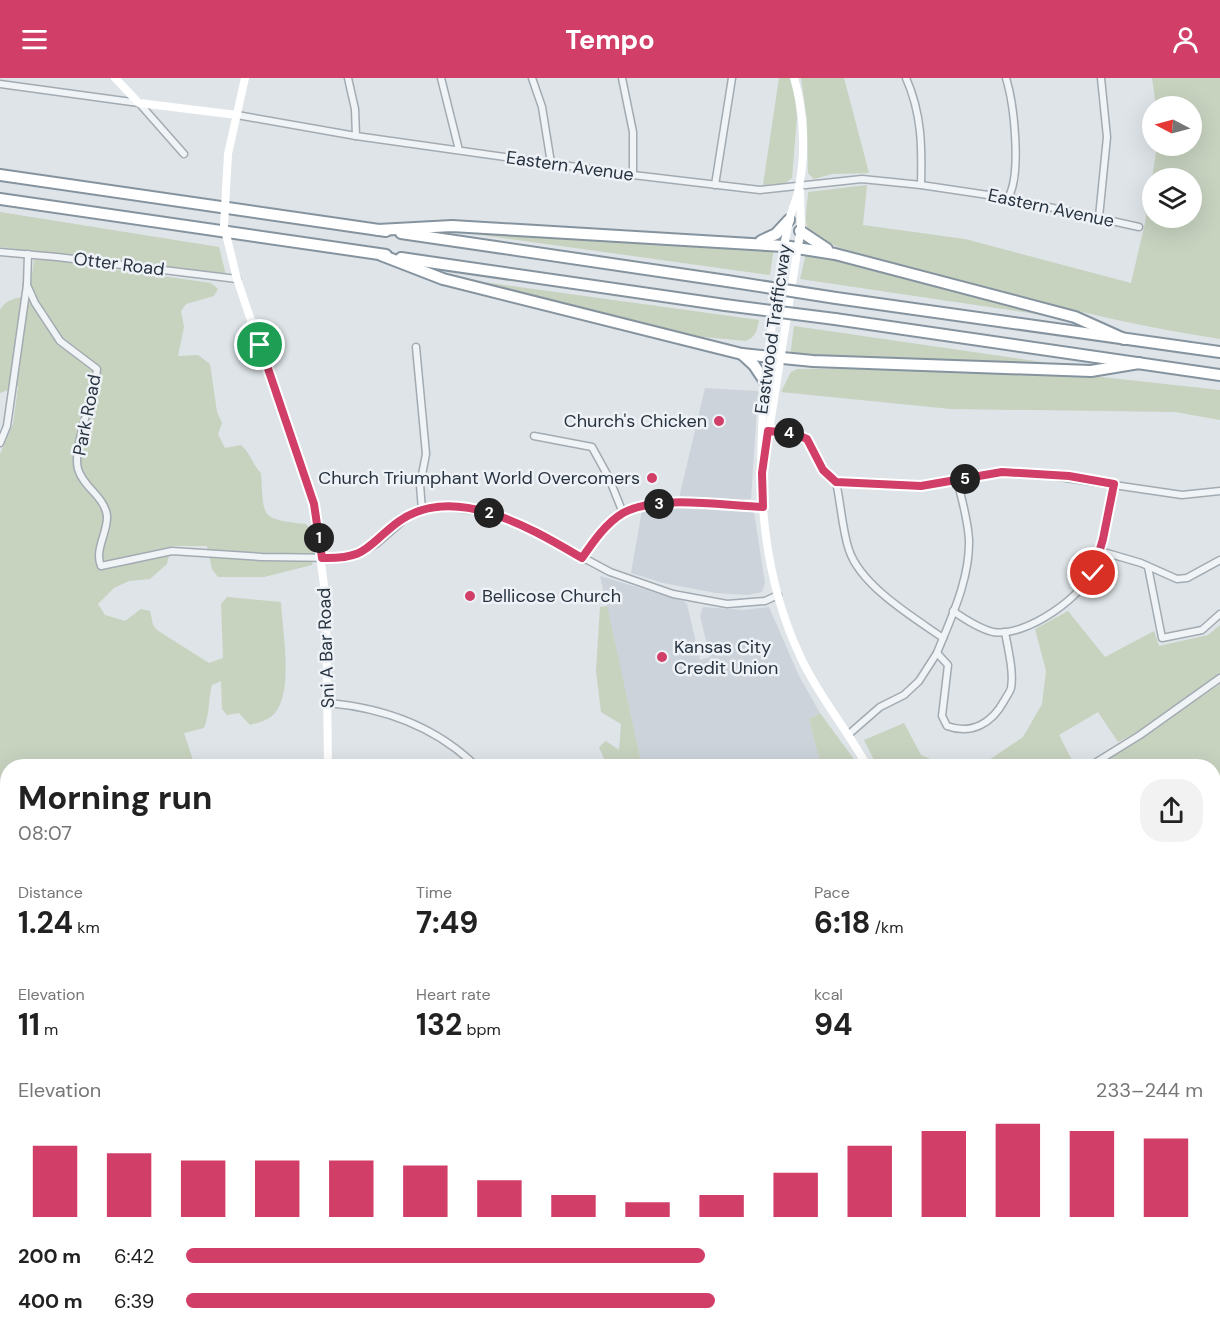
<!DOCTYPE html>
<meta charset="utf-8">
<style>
:root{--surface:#fff;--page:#f2f2f2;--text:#222;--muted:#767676;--accent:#d13f69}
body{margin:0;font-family:"DM Sans",sans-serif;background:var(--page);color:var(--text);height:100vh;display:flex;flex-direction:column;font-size:22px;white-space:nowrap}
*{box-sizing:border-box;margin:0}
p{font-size:20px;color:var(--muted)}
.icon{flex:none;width:33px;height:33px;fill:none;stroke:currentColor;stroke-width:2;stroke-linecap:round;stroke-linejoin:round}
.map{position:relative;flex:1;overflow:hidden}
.drawer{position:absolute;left:0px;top:681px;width:1221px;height:576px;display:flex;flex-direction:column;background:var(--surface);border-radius:24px 24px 0 0;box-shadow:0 6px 24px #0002}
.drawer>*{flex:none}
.needle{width:39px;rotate:276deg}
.fabs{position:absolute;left:1142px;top:18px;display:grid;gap:12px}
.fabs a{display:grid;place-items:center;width:60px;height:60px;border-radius:50%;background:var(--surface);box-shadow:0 6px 24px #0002;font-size:30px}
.pin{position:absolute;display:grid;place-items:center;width:51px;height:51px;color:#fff;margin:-26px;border:3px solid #fff;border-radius:50%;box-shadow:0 2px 6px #0007}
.km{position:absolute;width:30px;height:30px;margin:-15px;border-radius:50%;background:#222;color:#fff;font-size:16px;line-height:30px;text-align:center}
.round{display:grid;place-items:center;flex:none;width:63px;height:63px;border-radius:24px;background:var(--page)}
.summary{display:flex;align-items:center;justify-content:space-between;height:102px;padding:0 18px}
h1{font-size:33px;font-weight:700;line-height:45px}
.stats{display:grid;grid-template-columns:repeat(3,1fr);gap:9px;height:102px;padding:6px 18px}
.stats div{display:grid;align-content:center}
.stats b{font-size:30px;font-weight:700}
.stats small{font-size:16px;font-weight:400}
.stats p{font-size:16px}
.chart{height:168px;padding:12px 18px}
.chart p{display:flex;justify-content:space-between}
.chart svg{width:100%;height:108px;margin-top:6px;stroke:var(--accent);stroke-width:6}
ul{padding:0 18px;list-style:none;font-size:20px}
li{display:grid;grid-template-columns:96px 72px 1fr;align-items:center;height:45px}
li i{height:15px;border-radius:8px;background:var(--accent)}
header{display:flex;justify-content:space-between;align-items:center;height:78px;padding:0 18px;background:var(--accent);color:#fff;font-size:27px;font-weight:700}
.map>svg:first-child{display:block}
.built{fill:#ccd3da}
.green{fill:#c7d2bf;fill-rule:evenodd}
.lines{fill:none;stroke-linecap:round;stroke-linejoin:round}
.street-casing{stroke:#a3abb2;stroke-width:9}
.highway-casing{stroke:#85939f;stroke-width:14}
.street{stroke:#f1f4f6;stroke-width:6}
.secondary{stroke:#fff;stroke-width:8}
.highway{stroke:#fff;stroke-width:10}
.rail-casing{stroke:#778592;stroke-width:4.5}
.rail{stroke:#eef2f6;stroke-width:2;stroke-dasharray:7;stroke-linecap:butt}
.highway-bridge-casing{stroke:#85939f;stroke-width:14;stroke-linecap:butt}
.secondary-bridge{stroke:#fff;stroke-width:8}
.highway-bridge{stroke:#fff;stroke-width:10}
.route-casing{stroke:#fff;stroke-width:12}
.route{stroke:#d13f69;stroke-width:8}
.poi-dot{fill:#d13f69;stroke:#eef2f6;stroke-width:2}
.labels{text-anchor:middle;stroke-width:5;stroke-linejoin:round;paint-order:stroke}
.street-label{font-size:18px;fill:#273340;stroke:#eef2f6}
.poi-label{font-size:18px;fill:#273340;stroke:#eef2f6;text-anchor:end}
</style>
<header><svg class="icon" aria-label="menu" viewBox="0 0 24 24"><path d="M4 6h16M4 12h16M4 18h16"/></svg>Tempo<svg class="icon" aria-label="person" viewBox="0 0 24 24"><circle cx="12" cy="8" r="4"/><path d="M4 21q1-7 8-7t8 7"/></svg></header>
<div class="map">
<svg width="1220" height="1257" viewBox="0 0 1220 1257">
<rect width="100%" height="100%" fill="#dee4e8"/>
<g class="built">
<polygon points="705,310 758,313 751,421 724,423 679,420"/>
<polygon points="672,430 754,434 765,505 762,514 748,517 716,515 663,505 631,495 642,433"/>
<polygon points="600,498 683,523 687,526 700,582 710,579 700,538 703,529 743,532 769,529 799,598 820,635 809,641 821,688 642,688"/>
<polygon points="503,1250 568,1250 560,1257 501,1257"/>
</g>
<g class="green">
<polygon points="779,0 791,0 793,5 797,39 792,100 784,106 763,107"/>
<polygon points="801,0 844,0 869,95 832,96 814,101 808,95 807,42"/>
<path d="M1152,0H1220V261C1117,246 1018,218 918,191C894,184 826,171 810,154C802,145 808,125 808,114L867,107L863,147L965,161L1131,205L1145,145L1157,68H1191V28H1156ZM1152,100H1191V140H1152Z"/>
<polygon points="0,134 219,169 226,197 0,169"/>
<polygon points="475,154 774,170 770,197 474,156"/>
<polygon points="806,175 833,182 1056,239 800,201"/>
<path d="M44,181L211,205L218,211L214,218L186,226L181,233L184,249L178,278L198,277L210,286L217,334L222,345L218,356L225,370L241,367C251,376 252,386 261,395C264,440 259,441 306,446C317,459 316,471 312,487L264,499H218L212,491L207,468H171L167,486L150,501L129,503L114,510L98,526L105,537L125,543L141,531L150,533L153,547L157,552L209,585L223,580L221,526L227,519L281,524C282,553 294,611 275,635C269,642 260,644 250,647L239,635L227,637L222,631L221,603L212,607C208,622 210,635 204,650L184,655L195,688H8L7,740L0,743V376L13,346L18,308L0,315V232C6,221 17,219 29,219L34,182Z"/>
<path d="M476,203L759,242C757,253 756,258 746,263L692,258L475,206Z"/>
<polygon points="794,248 1056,286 790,279"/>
<polygon points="898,290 1092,298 1220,312 1220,342 1175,334 951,331 781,314 791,294 797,291"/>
<polygon points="607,528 642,688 607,688 599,669 606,663 619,672 621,646 601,634 596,593 600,529"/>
<polygon points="1068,533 1105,579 1154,553 1159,568 1208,557 1220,547 1220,596 1138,654 1118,664 1098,634 1059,657 1075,688 956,688 983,686 1023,659 1042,626 1046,593 1035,551"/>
<polygon points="1220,606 1220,710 1214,714 1214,688 1098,688"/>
<polygon points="820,635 859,688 821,688 809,641"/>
<polygon points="904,645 921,677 946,688 877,688 864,662"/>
<polygon points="7,788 8,788 7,918 0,904 0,790"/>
<polygon points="0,928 8,943 7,1167 0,1165"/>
<polygon points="261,1250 322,1250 325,1257 271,1257"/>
<polygon points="448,1250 503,1250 501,1257 446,1257"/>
<polygon points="643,1250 838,1250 836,1257 628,1257"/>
<polygon points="854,1250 1150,1250 1148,1257 853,1257"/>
</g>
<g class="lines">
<defs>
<g id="street">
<polyline points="348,0 355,31 356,58"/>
<polyline points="441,0 459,72"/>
<polyline points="532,0 542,29 551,85"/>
<polyline points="622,0 633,54 633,97"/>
<path d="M906,0C922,36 922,69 921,107"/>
<path d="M1006,0C1014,26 1022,96 1008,120"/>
<polyline points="0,6 139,25 184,76"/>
<polyline points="237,37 356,58 633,97 760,112 862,101 921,107 1008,120 1139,149"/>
<polyline points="715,107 732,0"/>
<polyline points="1099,139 1107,59 1101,0"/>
<polyline points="0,174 57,179 237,201"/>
<path d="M27,207L35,225L60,263L97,291C95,317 72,369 78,391C83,409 105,419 107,438C108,454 94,472 101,488L172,473L262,479L341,480L358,476L376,466L407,439L422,432L448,429L485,434L511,441L610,494L673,516L727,526L765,523L778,517"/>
<polyline points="416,269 426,376 420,407 422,432"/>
<polyline points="768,353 793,355 807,361 823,392 836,404 921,408 1002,394 1032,395 1182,417 1220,413"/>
<polyline points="534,358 592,369 609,400 623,435"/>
<polyline points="0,365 7,348 27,207 28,176"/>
<path d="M957,402C962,422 968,442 969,462C970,501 951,540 937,575L948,587L942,638L947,648C972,657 992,645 1004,623C1006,619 1010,614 1011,610C1014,594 1008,571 1005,554"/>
<path d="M836,404C841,426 842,451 849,472C861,508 913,539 943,560"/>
<polyline points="1100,473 1141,485 1177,501 1187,500 1220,482"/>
<path d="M582,479C593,464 606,445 623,435C658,416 724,428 763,429"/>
<polyline points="1148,489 1162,560 1202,552 1220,536"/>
<path d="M953,533C963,540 981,551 993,554C1026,560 1086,517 1096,487C1106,461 1107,433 1114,406"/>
<path d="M328,625C385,630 435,648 476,688"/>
<polyline points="849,656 880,629 904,617 919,603 937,575"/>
<polyline points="1090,688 1140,657 1220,600"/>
<polyline points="0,750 8,747"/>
<polyline points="1214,999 1220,1000"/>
<polyline points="0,1236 8,1237"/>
<polyline points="66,1257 67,1250"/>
<polyline points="844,1257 845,1250"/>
<polyline points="1159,1257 1160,1250"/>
</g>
<g id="highway">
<polyline points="0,97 386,153"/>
<polyline points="0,121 386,177"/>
<polyline points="378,152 452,148 784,168 835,176 1075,239 1124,261"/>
<polyline points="800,153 827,171"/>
<polyline points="401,155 727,203"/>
<polyline points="761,163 776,156 789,142"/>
<polyline points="381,177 443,201 742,276 813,283 1091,293 1139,285"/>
<polyline points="401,180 725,227"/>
<polyline points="836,220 1220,274"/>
<polyline points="835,241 1220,297"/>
<polyline points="742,276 754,287 764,302"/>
<polyline points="1214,775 1220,771"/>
<polyline points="577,1257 585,1250"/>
</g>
</defs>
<use href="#street" class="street-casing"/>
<use href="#highway" class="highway-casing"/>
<use href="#street" class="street"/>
<g class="secondary">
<polyline points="115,0 139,25 237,37"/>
<path d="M794,0C804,33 806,75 799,108C798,119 793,128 790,139C786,156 783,174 780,192C760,320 743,459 801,580C819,619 847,651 867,688"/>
<polyline points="228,76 245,0"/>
<polyline points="237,201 313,426 326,522 328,688"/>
<polyline points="764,385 801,149 800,113"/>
<polyline points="197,1250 206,1257"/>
</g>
<use href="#highway" class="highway"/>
<defs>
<g id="rail">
<polyline points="0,915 8,929"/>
<polyline points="246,1250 254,1257"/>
</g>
</defs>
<use href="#rail" class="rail-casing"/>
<use href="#rail" class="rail"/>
<defs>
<g id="highway-bridge">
<polyline points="727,203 836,220"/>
<polyline points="725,227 835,241"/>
</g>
</defs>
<use href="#highway-bridge" class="highway-bridge-casing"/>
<polyline class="secondary-bridge" points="228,76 224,148 237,201"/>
<use href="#highway-bridge" class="highway-bridge"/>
</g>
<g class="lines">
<defs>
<path id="route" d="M260,267L314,426L322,480C368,481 366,468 398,444C454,403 532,451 582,480C593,464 606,445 623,435C658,416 725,428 763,429L762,395L768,353L793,355L807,361L823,392L836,404L921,408L1002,394L1069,398L1114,406L1103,461L1093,495"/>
</defs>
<use href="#route" class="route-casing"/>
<use href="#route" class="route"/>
</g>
<g class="poi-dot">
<circle cx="719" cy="343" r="6"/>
<circle cx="652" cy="400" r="6"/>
<circle cx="470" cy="518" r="6"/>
<circle cx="662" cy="579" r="6"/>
</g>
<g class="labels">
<g class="street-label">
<text transform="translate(570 88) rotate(8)" y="6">Eastern Avenue</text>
<text transform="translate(1051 130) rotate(12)" y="6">Eastern Avenue</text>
<text transform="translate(119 186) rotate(7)" y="6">Otter Road</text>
<text transform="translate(773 251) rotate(-82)" y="6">Eastwood Trafficway</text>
<text transform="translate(87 337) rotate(-79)" y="6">Park Road</text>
<text transform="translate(326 570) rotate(-92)" y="6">Sni A Bar Road</text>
</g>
<g class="poi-label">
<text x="707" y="349">Church's Chicken</text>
<text x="640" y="406">Church Triumphant World Overcomers</text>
<text x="482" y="524" text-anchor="start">Bellicose Church</text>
<text x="674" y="575" text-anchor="start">Kansas City<tspan x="674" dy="21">Credit Union</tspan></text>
</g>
</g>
</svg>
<div class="fabs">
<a><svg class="needle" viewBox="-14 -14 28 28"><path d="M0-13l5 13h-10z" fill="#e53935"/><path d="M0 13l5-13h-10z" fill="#767676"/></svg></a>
<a><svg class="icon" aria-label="layers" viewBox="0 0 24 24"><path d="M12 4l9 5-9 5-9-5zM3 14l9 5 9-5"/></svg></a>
</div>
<div class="pin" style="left:260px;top:267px;background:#1e9e55"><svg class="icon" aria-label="arrive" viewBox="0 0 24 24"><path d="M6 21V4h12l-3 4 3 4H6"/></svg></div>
<div class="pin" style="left:1093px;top:495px;background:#d93025"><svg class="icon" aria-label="check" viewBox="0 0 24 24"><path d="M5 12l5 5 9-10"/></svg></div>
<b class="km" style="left:319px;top:460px">1</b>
<b class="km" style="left:489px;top:435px">2</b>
<b class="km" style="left:659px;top:426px">3</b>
<b class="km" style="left:789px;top:355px">4</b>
<b class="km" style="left:965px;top:401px">5</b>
<section class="drawer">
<div class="summary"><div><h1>Morning run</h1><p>08:07</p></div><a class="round"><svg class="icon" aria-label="share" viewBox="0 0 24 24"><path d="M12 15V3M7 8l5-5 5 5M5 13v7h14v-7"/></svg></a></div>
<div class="stats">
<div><p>Distance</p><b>1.24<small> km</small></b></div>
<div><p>Time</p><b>7:49</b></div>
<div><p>Pace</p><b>6:18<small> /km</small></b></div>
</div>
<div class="stats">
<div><p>Elevation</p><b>11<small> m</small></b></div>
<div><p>Heart rate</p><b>132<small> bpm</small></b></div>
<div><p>kcal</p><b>94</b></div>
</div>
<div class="chart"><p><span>Elevation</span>233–244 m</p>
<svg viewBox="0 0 160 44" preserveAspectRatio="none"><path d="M5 44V15M15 44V18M25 44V21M35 44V21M45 44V21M55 44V23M65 44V29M75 44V35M85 44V38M95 44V35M105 44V26M115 44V15M125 44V9M135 44V6M145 44V9M155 44V12"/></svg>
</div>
<ul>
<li><b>200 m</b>6:42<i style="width:51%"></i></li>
<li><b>400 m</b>6:39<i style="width:52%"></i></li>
</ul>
</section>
</div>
